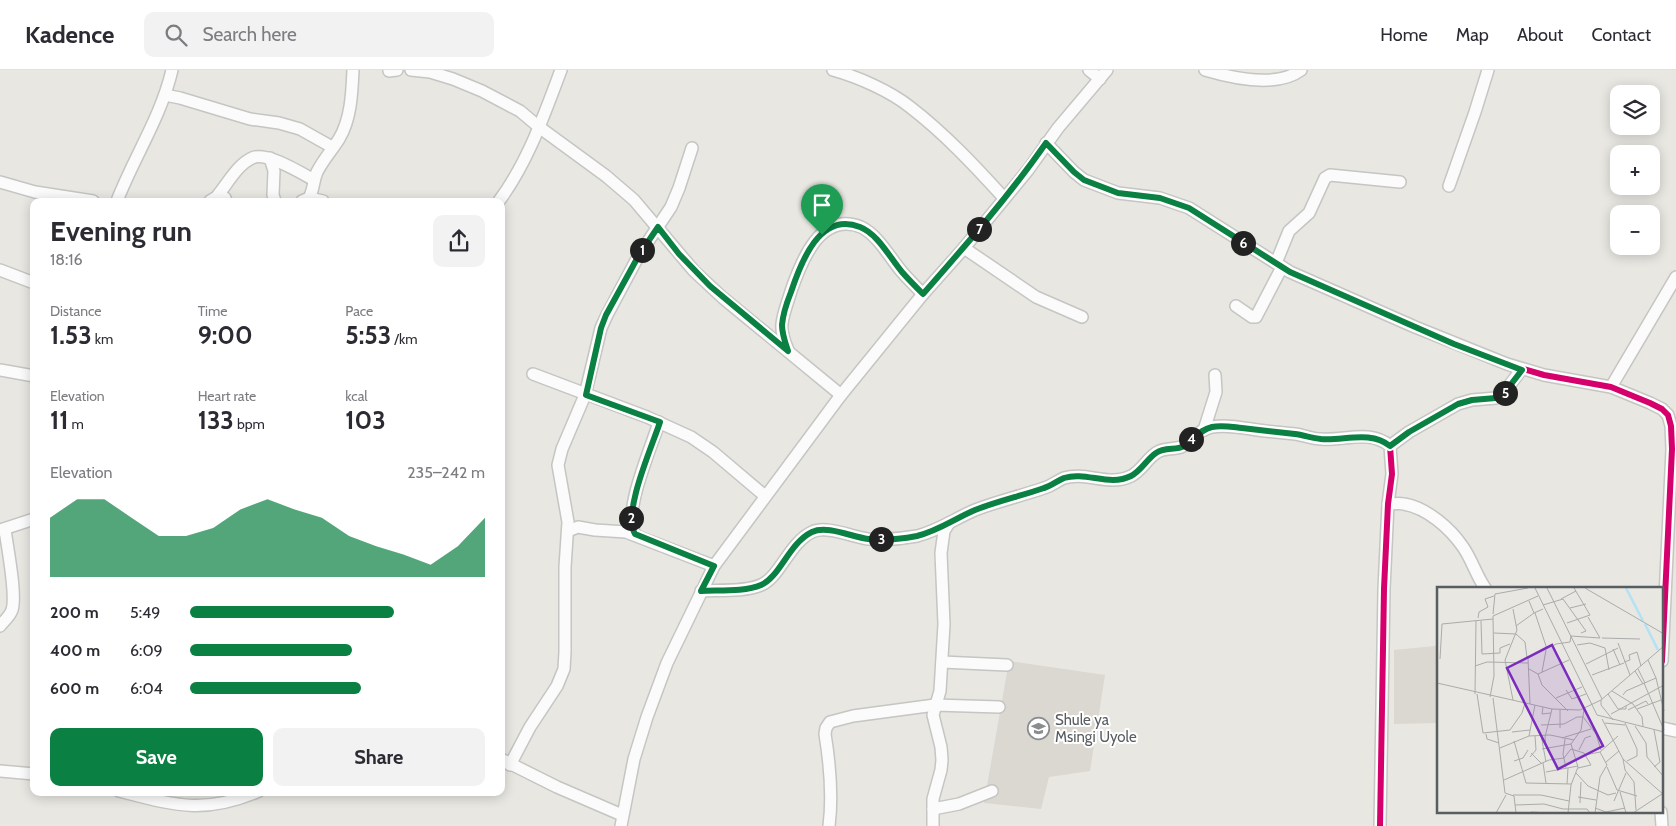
<!DOCTYPE html>
<meta charset="utf-8">
<style>
:root{--surface:#fff;--page:#f2f2f3;--text:#2b2b33;--muted:#7c7c81;--line:#e1e1e2;--accent:#0b8043}
body{margin:0;font-family:Cabin,sans-serif;background:var(--page);color:var(--text);height:100vh;display:flex;flex-direction:column;font-size:19px;white-space:nowrap}
*{box-sizing:border-box;margin:0}
p{font-size:16px;color:var(--muted)}
.icon{flex:none;width:28px;height:28px;fill:none;stroke:currentColor;stroke-width:2;stroke-linecap:round;stroke-linejoin:round}
.map{position:relative;flex:1;overflow:hidden}
.details{position:absolute;left:30px;top:128px;width:475px;height:598px;display:flex;flex-direction:column;background:var(--surface);border-radius:10px;box-shadow:0 2px 12px #0003}
.details>*{flex:none}
.fabs{position:absolute;left:1610px;top:15px;display:grid;gap:10px}
.fabs a{display:grid;place-items:center;width:50px;height:50px;border-radius:10px;background:var(--surface);box-shadow:0 2px 12px #0003;font-size:25px}
.pin{position:absolute;display:grid;place-items:center;width:42px;height:42px;color:#fff;margin:-51px -21px;border-radius:50% 50% 50% 0;rotate:-45deg;box-shadow:0 0 5px #0007}
.pin .icon{rotate:45deg}
.km{position:absolute;width:25px;height:25px;margin:-12px;border-radius:50%;background:#222;color:#fff;font-size:14px;line-height:25px;text-align:center}
.round{display:grid;place-items:center;flex:none;width:52px;height:52px;border-radius:10px;background:var(--page)}
.overview{display:flex;align-items:center;justify-content:space-between;height:85px;padding:0 20px}
h1{font-size:28px;font-weight:700;line-height:38px}
.stats{display:grid;grid-template-columns:repeat(3,1fr);gap:8px;height:85px;padding:5px 20px}
.stats div{display:grid;align-content:center}
.stats b{font-size:25px;font-weight:700}
.stats small{font-size:14px;font-weight:400}
.stats p{font-size:14px}
.chart{height:140px;padding:10px 20px}
.chart p{display:flex;justify-content:space-between}
.chart svg{width:100%;height:90px;margin-top:5px;fill:var(--accent);opacity:.7}
.primary-button{display:flex;gap:10px;margin-top:auto;padding:10px 20px}
.primary-button a{flex:1;height:58px;border-radius:10px;background:var(--accent);color:#fff;font-size:20px;font-weight:700;line-height:58px;text-align:center}
.primary-button a+a{background:var(--page);color:var(--text)}
ul{padding:0 20px;list-style:none;font-size:16px}
li{display:grid;grid-template-columns:80px 60px 1fr;align-items:center;height:38px}
li i{height:12px;border-radius:6px;background:var(--accent)}
header{display:flex;align-items:center;gap:30px;box-sizing:border-box;height:70px;padding:0 25px;background:var(--surface);border-bottom:1px solid var(--line)}
header strong{font-size:24px}
nav{display:flex;gap:28px;margin-inline-start:auto;font-size:18px}
.search{width:350px;height:45px;background:var(--page);display:flex;align-items:center;gap:12px;box-sizing:border-box;padding:0 18px;border-radius:10px;color:var(--muted);font-size:19px}
.map>svg:first-child{display:block}
.education{fill:#dbd7d1}
.lines{fill:none;stroke-linecap:round;stroke-linejoin:round}
.minor-casing{stroke:#c5c5c3;stroke-width:14}
.minor{stroke:#fcfbfb;stroke-width:11}
.cycleway-casing{stroke:#fff;stroke-width:9}
.cycleway{stroke:#d6006c;stroke-width:6}
.route-casing{stroke:#fff;stroke-width:10}
.route{stroke:#0b8043;stroke-width:6}
.labels{text-anchor:middle;stroke-width:4;stroke-linejoin:round;paint-order:stroke}
.poi-label{font-size:15px;fill:#585d61;stroke:#fff;text-anchor:start}
.inset-river{fill:none;stroke:#b3e1f6;stroke-width:2.5}
.inset-road{fill:none;stroke:#aaacaa;stroke-width:1}
.view{fill:#7b2cbf;fill-opacity:0.15;stroke:#7b2cbf;stroke-width:2.5}
.inset-edge{fill:none;stroke:#585d61;stroke-width:2.5}
</style>
<header>
<strong>Kadence</strong>
<div class="search"><svg class="icon" aria-label="search" viewBox="0 0 24 24"><circle cx="10" cy="10" r="6"/><path d="M15 15l6 6"/></svg>Search here</div>
<nav><a>Home</a><a>Map</a><a>About</a><a>Contact</a></nav>
</header>
<div class="map">
<svg width="1676" height="756" viewBox="0 0 1676 756">
<rect width="100%" height="100%" fill="#e8e7e2"/>
<g class="education">
<polygon points="1438,572 1438,653 1394,654 1394,580 1435,576"/>
<polygon points="1009,591 1105,605 1090,701 1049,707 1041,739 984,733"/>
</g>
<g class="lines">
<defs>
<g id="minor">
<polyline points="411,0 430,2 453,9 482,21 520,41 539,57 606,106 634,130 694,201 723,228 841,325"/>
<path d="M833,0C858,7 890,21 910,37C944,63 975,96 1004,128"/>
<polyline points="1089,0 1100,9"/>
<path d="M1205,0C1232,8 1277,18 1301,0"/>
<polyline points="389,1 397,0"/>
<polyline points="165,25 180,28 250,49 279,53 300,59 332,77"/>
<polyline points="1046,73 1074,102 1084,110 1118,123 1160,128 1189,138 1290,202 1415,257 1507,294 1544,305 1611,317 1650,333 1662,339 1668,345 1671,356 1672,379 1662,591"/>
<polyline points="270,88 274,101 273,125 275,131"/>
<polyline points="0,112 35,122 93,131"/>
<polyline points="1449,116 1475,42 1488,0"/>
<path d="M218,125C228,113 237,95 252,88C266,81 301,103 314,110"/>
<polyline points="309,128 323,131"/>
<path d="M117,131C134,87 161,47 172,0"/>
<polyline points="210,131 220,125 225,128 226,131"/>
<path d="M302,131L309,128C314,119 313,111 317,102C323,90 332,80 339,69C351,49 352,23 353,0"/>
<path d="M499,131C528,92 544,45 561,0"/>
<polyline points="964,178 1036,227 1082,247"/>
<polyline points="1276,193 1289,161 1309,143 1325,108 1330,105 1400,112"/>
<polyline points="0,200 34,213"/>
<polyline points="1236,236 1252,247 1256,247 1282,197"/>
<path d="M788,280C784,271 781,263 782,254C783,243 788,232 791,221C801,192 820,141 861,157C878,165 890,188 902,202C909,210 916,217 923,224"/>
<polyline points="0,300 34,306"/>
<polyline points="533,304 647,347 691,367 713,382 765,426"/>
<polyline points="1611,317 1676,207"/>
<polyline points="1204,360 1216,322 1215,305"/>
<polyline points="1390,376 1409,362 1458,334 1472,330 1496,328 1501,326 1522,299"/>
<path d="M1388,434C1393,434 1399,433 1404,434C1427,438 1450,458 1463,477C1472,490 1476,505 1485,518"/>
<polyline points="0,460 34,449"/>
<polyline points="568,461 578,457 595,460 626,462 714,496"/>
<path d="M635,464C622,442 652,377 659,352"/>
<path d="M701,521C718,520 745,522 761,515C780,507 789,473 812,462C827,455 852,467 868,469C884,470 901,469 917,466C938,461 956,448 975,440C998,431 1021,426 1044,418C1051,416 1057,411 1064,408C1086,401 1109,417 1131,406C1141,401 1147,389 1156,383C1164,377 1172,380 1181,377C1193,372 1196,360 1212,357C1229,354 1248,359 1265,361C1275,362 1285,363 1295,364C1303,365 1312,369 1321,369C1344,371 1370,359 1390,376L1392,404L1388,434L1384,519L1380,756"/>
<path d="M0,556C4,551 10,546 12,540C17,524 7,477 5,459"/>
<polyline points="942,592 1007,595"/>
<polyline points="1662,658 1676,661"/>
<polyline points="501,689 557,717 622,745"/>
<polyline points="510,695 530,657 557,616 564,599 565,582 565,497 568,452 558,395 562,379 585,325 601,258 607,245 639,185 671,137 679,118 692,78"/>
<polyline points="0,701 34,704"/>
<path d="M119,721C174,735 204,745 259,721"/>
<polyline points="933,739 959,734 992,721"/>
<polyline points="1661,742 1662,756"/>
<polyline points="621,756 634,689 647,647 667,593 714,496 841,325 923,224 964,178 1028,100 1058,58 1107,0"/>
<path d="M829,756C833,725 830,695 825,664L826,658L830,652L853,646L935,635L999,637"/>
<polyline points="933,756 933,729 941,700 942,690 941,677 933,645 940,621 944,554 941,483 944,461 949,453"/>
</g>
</defs>
<use href="#minor" class="minor-casing"/>
<use href="#minor" class="minor"/>
<defs>
<g id="cycleway">
<polyline points="1046,73 1074,102 1084,110 1118,123 1160,128 1189,138 1290,202 1415,257 1507,294 1544,305 1611,317 1650,333 1662,339 1668,345 1671,356 1672,379 1662,591"/>
<path d="M701,521C718,520 745,522 761,515C780,507 789,473 812,462C827,455 852,467 868,469C884,470 901,469 917,466C938,461 956,448 975,440C998,431 1021,426 1044,418C1051,416 1057,411 1064,408C1086,401 1109,417 1131,406C1141,401 1147,389 1156,383C1164,377 1172,380 1181,377C1193,372 1196,360 1212,357C1229,354 1248,359 1265,361C1275,362 1285,363 1295,364C1303,365 1312,369 1321,369C1344,371 1370,359 1390,376L1392,404L1388,434L1384,519L1380,756"/>
</g>
</defs>
<use href="#cycleway" class="cycleway-casing"/>
<use href="#cycleway" class="cycleway"/>
</g>
<g class="lines">
<defs>
<path id="route" d="M1046,73L1074,102L1084,110L1118,123L1160,128L1189,138L1290,202L1454,274L1522,300L1502,326L1496,328L1472,330L1458,334L1409,362L1390,376C1370,360 1344,371 1321,369C1312,368 1303,365 1295,364C1277,362 1259,360 1242,358C1232,357 1222,355 1212,357C1199,360 1195,369 1184,376C1176,381 1165,376 1156,383C1147,389 1141,401 1131,406C1109,417 1086,401 1064,408C1057,411 1051,416 1044,418C1021,426 998,431 975,440C956,448 938,461 917,466C901,469 884,471 868,469C852,467 827,455 812,462C789,473 780,507 761,515C745,522 718,520 701,521L714,496L635,464C622,443 652,377 660,352L586,325L601,258L606,245L639,185L658,157L679,184L710,216L788,281C785,272 782,264 782,255C783,243 787,232 791,222C801,192 820,141 860,157C878,164 890,188 902,202C909,210 916,217 923,224C966,175 1009,126 1046,73Z"/>
</defs>
<use href="#route" class="route-casing"/>
<use href="#route" class="route"/>
</g>
<defs>
<symbol id="school-ring" viewBox="-11 -11 22 22"><circle r="9.5" fill="#fff" stroke="#8a8d8e" stroke-width="1.5"/><path d="M0-5L7-2L0 1L-7-2ZM-4 1L0 2.5L4 1V4Q0 6-4 4Z" fill="#8a8d8e"/></symbol>
</defs>
<g fill-rule="evenodd">
<use href="#school-ring" x="1026" y="646" width="25" height="25"/>
</g>
<g class="labels">
<g class="poi-label">
<text x="1055" y="655">Shule ya<tspan x="1055" dy="17">Msingi Uyole</tspan></text>
</g>
</g>
<g transform="translate(1437 517)">
<rect width="226" height="226" fill="#e8e7e2"/>
<path class="inset-river" d="M189,1L206,34M208,37L221,63"/>
<path class="inset-road" d="M98,1L160,128L227,145M110,1L165,112M148,1L227,47M124,12L139,4M92,14L97,26L106,22M106,18L126,12L149,44L144,46M133,21L149,17M98,26L110,62M56,27L58,7L91,1M41,31L42,25L51,20L48,12L57,9M44,34L45,67L63,66V61L73,57M130,36L153,28L137,1M79,39L97,26M57,46L79,47L88,55L90,71M165,51L203,52M181,56L193,88M140,58L153,56L168,61L172,83M176,62L183,78M3,72L5,37L56,32M211,73L219,91L227,124M187,75L193,73L192,68L200,65L204,79M149,77L181,61M38,79L50,75L91,76M92,82L101,87L105,98L131,124M201,82L208,96M198,84L206,97M105,85L109,63M101,87L132,73M155,88L187,76M0,96L115,122L143,123L164,113L227,59M207,96L227,143M129,103L135,112L149,107M175,104L196,117L205,130L206,139M38,107L39,34M40,107L46,146L73,143M171,107L181,122H189V119M186,108L189,104L219,91M53,110L57,89L56,29L101,9M56,111L68,206L77,209L79,226M119,111L145,100M76,113L68,73L80,43L76,22M164,113V118L176,133M93,117L91,71L119,57L133,55L134,49L163,51L151,30M106,120L105,127L114,126M200,122L224,113M191,123L209,114L211,117M174,127L227,98M147,131L159,147L164,163M165,132L186,172L227,208M168,136L188,138M188,136L200,162V169L190,174M104,138L127,137L140,130H147M198,139L209,156L210,170L227,190M123,141V123M73,143L85,126L88,116M75,145L93,143M49,147L50,152L62,156M104,148L109,175M92,149L98,118M125,151L154,142M128,152L126,167L129,181M77,154L89,196L134,197M109,159L108,150L115,122M63,161L92,149L113,148L137,153M105,162L134,157M134,162L147,166L154,178L141,181M142,163L148,151L154,149M94,166L105,177M148,168L163,165M93,170L99,163L98,149M186,172L188,183L197,195L199,223M77,174L86,171L91,163M169,175L182,164M106,176L109,196M170,180L180,203L200,209M217,180L223,175L217,143M109,185L141,179M139,186L151,199L171,208L179,206M67,193L112,173L127,171L134,162M130,197L131,181M183,205L189,226M76,208H104L132,214M141,210L159,213M177,214L189,186M143,216L144,195M78,218L107,217L126,222H150L153,226M158,221L169,225L188,221M94,225L111,226M59,226L69,208M131,226L134,198L141,180L134,157L144,143L147,122M158,226L163,190L170,178L163,165L181,149M196,226L225,207"/>
<path class="view" d="M115,58L166,159L121,182L70,81Z"/>
<rect width="226" height="226" class="inset-edge"/>
</g>
</svg>
<div class="fabs">
<a><svg class="icon" aria-label="layers" viewBox="0 0 24 24"><path d="M12 4l9 5-9 5-9-5zM3 14l9 5 9-5"/></svg></a>
<a>+</a>
<a>−</a>
</div>
<div class="pin" style="left:822px;top:165px;background:#1e9e55"><svg class="icon" aria-label="arrive" viewBox="0 0 24 24"><path d="M6 21V4h12l-3 4 3 4H6"/></svg></div>
<b class="km" style="left:642px;top:180px">1</b>
<b class="km" style="left:631px;top:448px">2</b>
<b class="km" style="left:881px;top:469px">3</b>
<b class="km" style="left:1191px;top:369px">4</b>
<b class="km" style="left:1505px;top:323px">5</b>
<b class="km" style="left:1243px;top:173px">6</b>
<b class="km" style="left:979px;top:159px">7</b>
<section class="details">
<div class="overview"><div><h1>Evening run</h1><p>18:16</p></div><a class="round"><svg class="icon" aria-label="share" viewBox="0 0 24 24"><path d="M12 15V3M7 8l5-5 5 5M5 13v7h14v-7"/></svg></a></div>
<div class="stats">
<div><p>Distance</p><b>1.53<small> km</small></b></div>
<div><p>Time</p><b>9:00</b></div>
<div><p>Pace</p><b>5:53<small> /km</small></b></div>
</div>
<div class="stats">
<div><p>Elevation</p><b>11<small> m</small></b></div>
<div><p>Heart rate</p><b>133<small> bpm</small></b></div>
<div><p>kcal</p><b>103</b></div>
</div>
<div class="chart"><p><span>Elevation</span>235–242 m</p>
<svg viewBox="0 0 160 44" preserveAspectRatio="none"><path d="M0 44V15L10 6L20 6L30 15L40 24L50 24L60 20L70 11L80 6L90 11L100 15L110 24L120 29L130 33L140 38L150 29L160 15V44z"/></svg>
</div>
<ul>
<li><b>200 m</b>5:49<i style="width:69%"></i></li>
<li><b>400 m</b>6:09<i style="width:55%"></i></li>
<li><b>600 m</b>6:04<i style="width:58%"></i></li>
</ul>
<div class="primary-button"><a>Save</a><a>Share</a></div>
</section>
</div>
